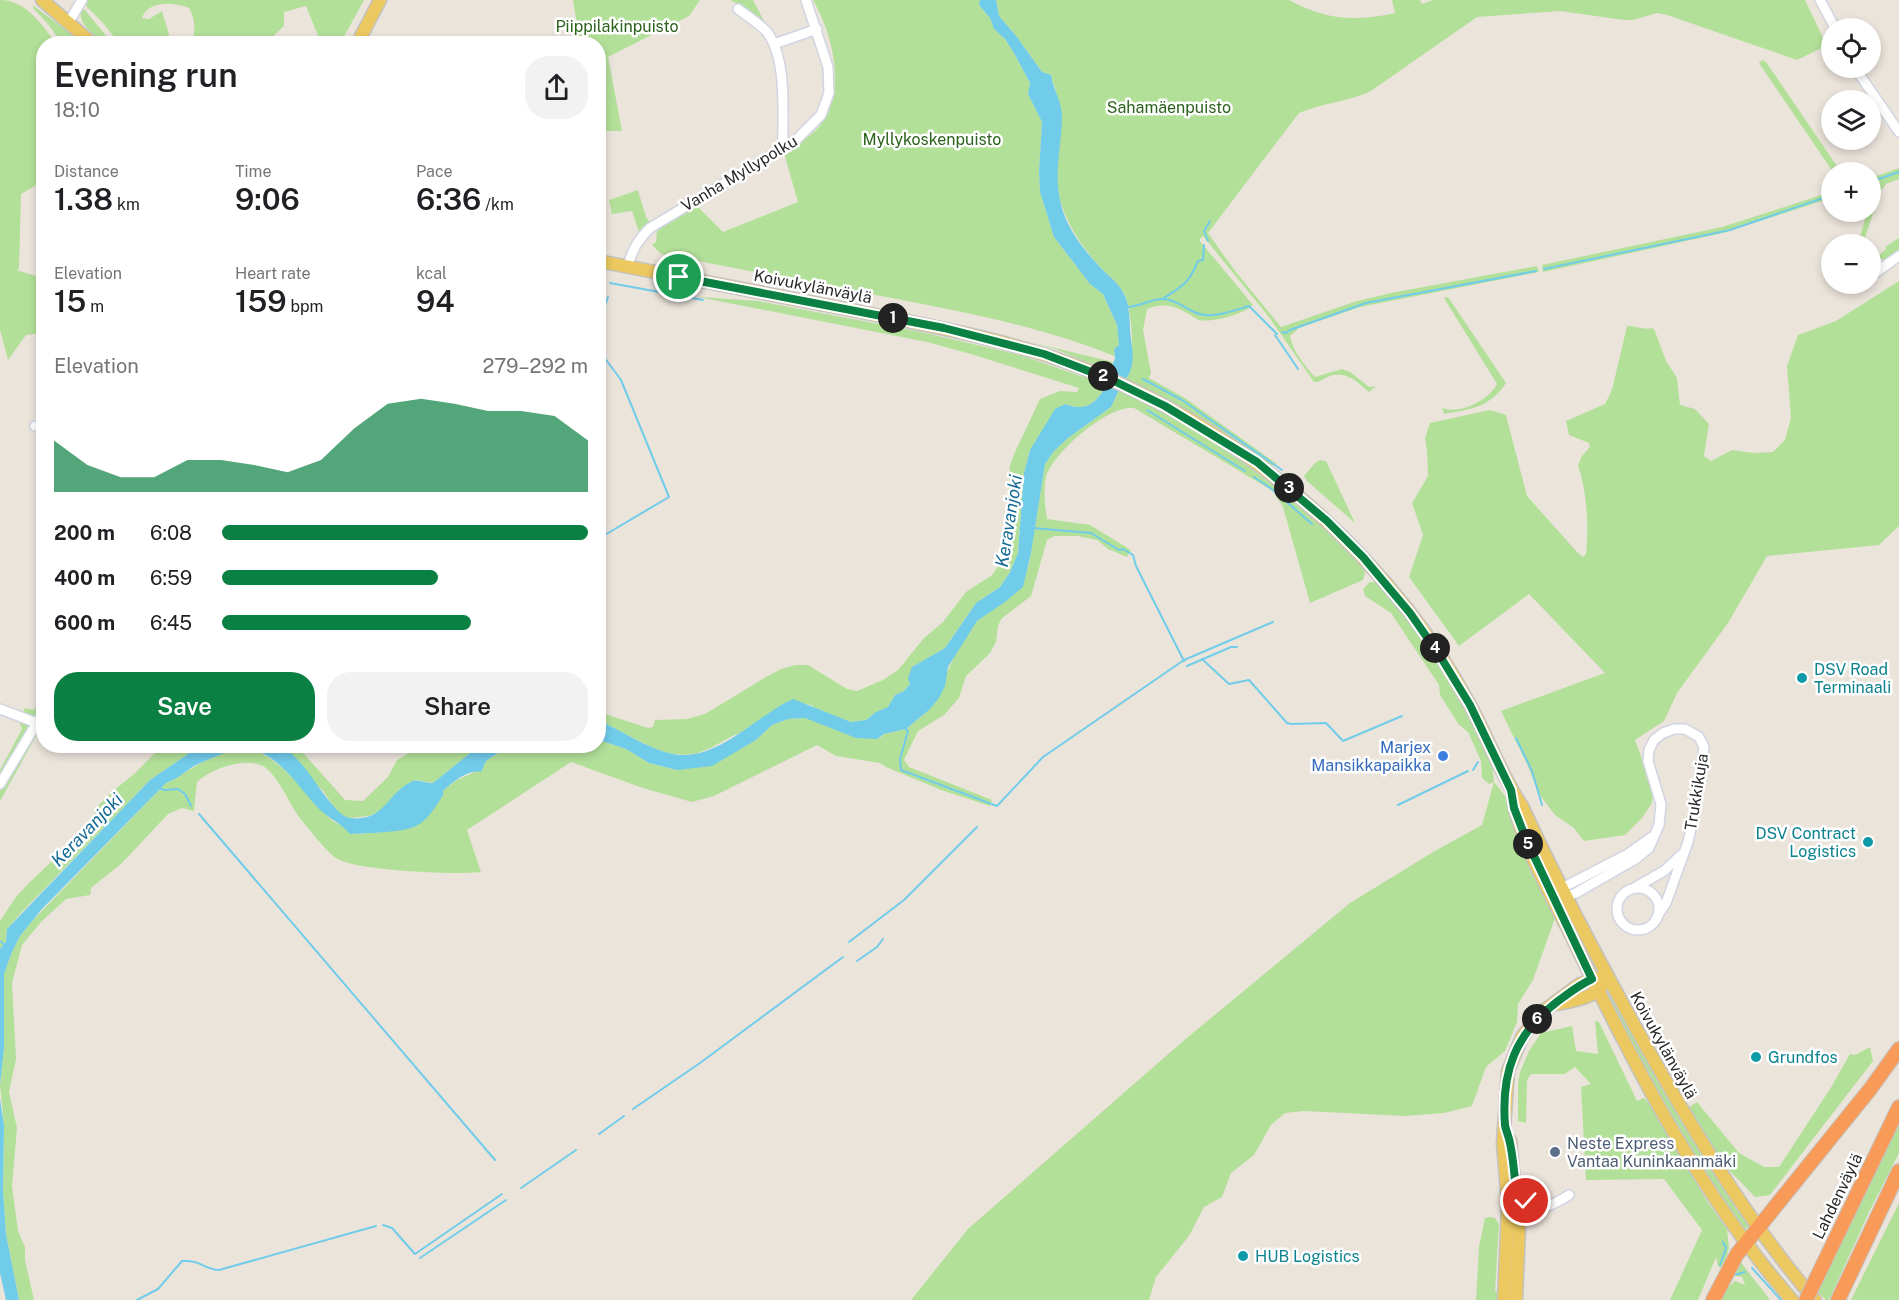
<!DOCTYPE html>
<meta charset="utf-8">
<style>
:root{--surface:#fff;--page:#f2f2f2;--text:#202124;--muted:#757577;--accent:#0b8043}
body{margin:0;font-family:"Public Sans",sans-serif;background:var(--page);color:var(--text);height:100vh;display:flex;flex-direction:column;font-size:22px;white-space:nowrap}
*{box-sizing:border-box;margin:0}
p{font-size:20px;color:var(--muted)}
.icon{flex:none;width:33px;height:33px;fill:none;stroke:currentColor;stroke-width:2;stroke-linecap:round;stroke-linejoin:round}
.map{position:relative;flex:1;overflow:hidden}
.side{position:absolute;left:36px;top:36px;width:570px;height:717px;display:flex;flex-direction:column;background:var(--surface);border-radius:24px;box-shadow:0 3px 9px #0003}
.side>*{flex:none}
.tools{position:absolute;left:1821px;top:18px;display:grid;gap:12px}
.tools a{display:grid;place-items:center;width:60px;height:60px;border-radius:50%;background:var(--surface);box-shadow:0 3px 9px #0003;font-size:30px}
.pin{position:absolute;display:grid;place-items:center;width:51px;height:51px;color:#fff;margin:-26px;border:3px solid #fff;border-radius:50%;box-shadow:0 2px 6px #0007}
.km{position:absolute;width:30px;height:30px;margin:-15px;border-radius:50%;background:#222;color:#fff;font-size:16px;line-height:30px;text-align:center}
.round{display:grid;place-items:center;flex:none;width:63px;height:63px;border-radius:24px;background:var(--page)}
.summary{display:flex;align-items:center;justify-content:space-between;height:102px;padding:0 18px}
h1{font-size:33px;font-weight:600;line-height:45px}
.figures{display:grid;grid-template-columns:repeat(3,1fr);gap:9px;height:102px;padding:6px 18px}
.figures div{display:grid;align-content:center}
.figures b{font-size:30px;font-weight:600}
.figures small{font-size:16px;font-weight:400}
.figures p{font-size:16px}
.chart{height:168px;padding:12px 18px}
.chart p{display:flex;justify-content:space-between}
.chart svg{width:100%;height:108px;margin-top:6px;fill:var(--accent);opacity:.7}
.primary-button{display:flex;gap:12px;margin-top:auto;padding:12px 18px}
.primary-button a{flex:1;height:69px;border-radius:24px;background:var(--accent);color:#fff;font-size:24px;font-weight:600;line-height:69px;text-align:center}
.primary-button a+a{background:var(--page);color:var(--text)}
ul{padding:0 18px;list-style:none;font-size:20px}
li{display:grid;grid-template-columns:96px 72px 1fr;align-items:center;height:45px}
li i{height:15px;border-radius:8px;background:var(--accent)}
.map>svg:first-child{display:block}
.green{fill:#b3e099}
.water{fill:#71ccea}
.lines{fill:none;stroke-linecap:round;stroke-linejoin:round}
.stream{stroke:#71ccea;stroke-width:2}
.minor-casing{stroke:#d1d4e2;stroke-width:12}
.major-casing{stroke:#c3c3c3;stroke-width:15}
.highway-casing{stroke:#c3c3c3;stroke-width:16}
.minor{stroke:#fff;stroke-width:9}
.major{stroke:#ebc860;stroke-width:12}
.highway{stroke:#f89b59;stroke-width:14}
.highway-bridge-casing{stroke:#c3c3c3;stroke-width:16;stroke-linecap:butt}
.highway-bridge{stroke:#f89b59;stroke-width:14}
.route-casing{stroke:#fff;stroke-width:12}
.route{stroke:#0b8043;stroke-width:8}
.culture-dot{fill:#0f9aa8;stroke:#fff;stroke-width:2}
.shop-dot{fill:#3f7fe0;stroke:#fff;stroke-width:2}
.service-dot{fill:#5c6f8a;stroke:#fff;stroke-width:2}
.labels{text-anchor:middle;stroke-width:5;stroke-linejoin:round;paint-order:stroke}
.park-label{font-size:16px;fill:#2c631c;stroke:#fff}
.street-label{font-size:16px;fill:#292929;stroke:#fff}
.culture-label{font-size:16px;fill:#0d838f;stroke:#fff;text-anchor:start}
.shop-label{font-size:16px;fill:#366cbe;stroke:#fff;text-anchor:end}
.service-label{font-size:16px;fill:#4e5e75;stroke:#fff;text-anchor:start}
.water-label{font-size:18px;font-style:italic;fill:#126a94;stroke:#fff}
</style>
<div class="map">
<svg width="1899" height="1300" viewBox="0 0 1899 1300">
<rect width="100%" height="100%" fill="#ebe4db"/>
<g class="green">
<path d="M0,0C26,0 42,25 56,43L44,44L43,181L21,194L19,269L16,270L36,276L43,256V333L26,335L8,360L0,330Z"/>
<path d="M85,0H364L340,44L321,43L306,6L284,12V26L266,43H192C195,32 196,19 189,8C174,2 148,0 142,18L149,19L162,11L170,38L174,43H119L103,23L85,5Z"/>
<polygon points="573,0 700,0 689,16 608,57 622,131 599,131 598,44 580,43"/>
<polygon points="731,0 753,0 765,23"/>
<path d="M813,0H980L979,5L990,18L994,29L1005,39L1014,53L1030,83L1028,94L1042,122L1039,171L1040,192L1054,237L1090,284L1103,294L1117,325L1119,345L1114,349V356C1040,326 959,311 881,296C807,282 734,268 661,254L652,245L656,242L657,229L691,208H699L723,232L798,202L784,153C794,146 806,139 815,131C849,98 834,37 813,0Z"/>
<path d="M996,0H1289C1326,20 1355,22 1395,13L1392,0H1420L1422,4L1433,0H1805L1827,46H1831V54L1826,46L1797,60L1667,15L1657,13L1633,20H1624L1560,11L1477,17L1371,91C1347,102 1322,103 1299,113L1208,233L1235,271L1281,327L1354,302L1391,293L1537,266L1539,272L1360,307L1299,328L1290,336C1292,350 1305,366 1315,377L1342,369L1350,372L1369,387L1376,386L1369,392C1357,382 1345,369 1328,377C1322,379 1321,382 1314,382L1269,317L1203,236L1199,240L1253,305C1245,314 1212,323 1199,320C1196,319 1191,315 1187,313C1173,305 1162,303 1147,309L1143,330L1151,373L1149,378L1185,398L1277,464L1272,466L1208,422L1126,379C1136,364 1133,305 1122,290C1115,282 1107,275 1100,267C1080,245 1065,221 1058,193C1056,184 1057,174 1057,165C1057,142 1059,116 1056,92C1055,86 1052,81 1051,75L1042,72L1017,37L999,16Z"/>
<polygon points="34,6 83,43 62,43 47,23 33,8"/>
<path d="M81,9L85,10L112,43H103C93,34 78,24 81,9Z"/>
<polygon points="1762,60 1766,62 1841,172 1833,172 1759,63"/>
<polygon points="1899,168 1899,179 1886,184 1880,192 1863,244 1858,244 1867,212 1870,212 1871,178"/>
<polygon points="638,190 646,217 651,224 639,232 632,211 612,214 609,200"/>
<polygon points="1831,192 1831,198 1723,233 1543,272 1542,265 1722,227"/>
<polygon points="1899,238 1899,249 1885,260 1876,258 1875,254 1879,255 1886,249 1885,247"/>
<path d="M1899,281V526L1879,545L1767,556L1728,623L1677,693L1664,721L1635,740L1653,789L1652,803L1642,818L1625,835L1584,841L1574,828L1555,815L1539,794L1527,764L1501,711L1605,673L1529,594L1459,646L1409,577L1423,535L1412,503L1428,476L1427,451L1425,438L1430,423L1490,410L1506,415L1527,496L1577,552L1583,557L1586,554C1589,526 1587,492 1578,465L1582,456L1590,447L1589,443L1569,435L1566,421L1605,404L1612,390L1627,326C1637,326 1643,330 1653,328L1655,331L1666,361L1677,378L1680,405L1695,409L1709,424L1704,456L1711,461L1732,450L1753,453L1773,452L1785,440L1791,418L1787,366L1798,335L1836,321Z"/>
<path d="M698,297L758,301L921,332L1020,355L1107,385C1095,404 1087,412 1065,404L1030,450L1024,473L1018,553L1010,572L1000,587L976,603L945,648L912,667L910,684L904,691L895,695L888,707L876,712L866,720L851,722L818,710L811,705L804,704C781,714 758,724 735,735C714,745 700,758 675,754C654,752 626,733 606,724L599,723V712L648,728L653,727L655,720L687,719L705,714L766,677L781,669L796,665H808L847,689L857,691L883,680L898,670L924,638L943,622L966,592L992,575L997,568L1005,542L1010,465L1015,452L1040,399L1060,391L1077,392L1079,388L971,354L927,342Z"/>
<path d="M1448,297L1506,383C1489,408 1471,409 1444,414L1442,408C1460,415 1489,400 1497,384L1444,298Z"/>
<polygon points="1030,342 1113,362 1109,371 1055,349"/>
<path d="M1119,390C1211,433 1289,492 1360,563L1365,572L1363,580L1310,603L1283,507L1273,491L1134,408C1108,405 1053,453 1046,477C1043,490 1045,506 1047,519L1090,525L1131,550L1127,557L1108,549L1097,540L1077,536H1054L1047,540L1031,596L1001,619L998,626L996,642L990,653L966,676L959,698L944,715L918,731L904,760L909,767L992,800L990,806L941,790L886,767L880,763L836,756L817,745L714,796L692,802L643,788L571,762L467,830L481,872C457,875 354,871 336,858C327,852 306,826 299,817C290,804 278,777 266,768C248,755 211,769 197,782L194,811L182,808L168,814L122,863L91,888L90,895L66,899L41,922L22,945L12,983L16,1059L9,1092L17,1128L12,1186L18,1231L25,1247V1260L34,1300H19L6,1234L3,1191L4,1125L0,1085L4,1047L3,993L4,974L12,952L20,936L34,919L166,783C177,779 184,772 194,767C203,761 227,751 237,749C274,744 310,800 334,822L344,826L351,834L388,832L457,780L481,769L486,761L508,746H598L599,740L626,749L649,763L677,770L756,740L772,725L788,719L805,718L880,738L884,734L906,729L929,710L958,649L977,621L987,613L1029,564L1045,464L1054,451L1068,438L1111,407Z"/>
<polygon points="1320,460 1326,461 1355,523 1307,481 1304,476 1315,463"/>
<polygon points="1370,582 1377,582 1401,610 1433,656 1472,720 1492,761 1494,782 1506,797 1523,852 1555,918 1533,980 1518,1004 1517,1022 1505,1051 1486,1067 1472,1106 1444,1113 1405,1116 1304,1111 1285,1113 1271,1125 1254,1155 1231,1173 1222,1197 1204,1207 1189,1236 1156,1277 1149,1300 911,1300 968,1229 1182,1042 1350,903 1433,852 1482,825 1494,782 1489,784 1482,778 1481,761 1468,732 1459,725 1440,695 1439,685 1391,613 1365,596 1363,589"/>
<polygon points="43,695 43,724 0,801 0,770 22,729 19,721 25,708 34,710"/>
<polygon points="162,746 208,746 194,750 150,780 20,914 7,929 6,942 0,949 0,921 16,897 31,881 84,831 98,806 113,791 134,774"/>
<polygon points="279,746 297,746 345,800 363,801 388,777 397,760 420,746 428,746 435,749 442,746 479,746 433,783 416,780 399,790 382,810 369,816 349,818 337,812 324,792"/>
<polygon points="1605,990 1608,993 1708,1166 1750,1226 1743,1231 1693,1155 1645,1070"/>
<polygon points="1595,1021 1599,1022 1637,1101 1644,1098 1653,1108 1707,1201 1727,1229 1729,1248 1723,1269 1718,1266 1716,1257 1698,1300 1670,1300 1702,1230 1664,1179 1586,1180 1581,1087 1591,1084 1575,1067 1565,1074 1531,1074 1527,1080 1526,1123 1518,1121 1518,1084 1520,1072 1529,1051 1541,1033 1572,1026 1576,1051 1598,1054"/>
<polygon points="1870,1047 1873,1061 1770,1195 1755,1197 1725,1166 1688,1108 1697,1102 1739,1153 1764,1167 1779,1167 1830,1089 1850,1054 1855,1055"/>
<polygon points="1899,1118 1899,1153 1870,1210 1829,1300 1826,1300 1817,1291"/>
<polygon points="1899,1203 1899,1300 1851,1300"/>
<polygon points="1490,1217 1495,1218 1499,1224 1495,1291 1499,1292 1499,1300 1476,1300 1479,1247 1485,1218"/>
<polygon points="1739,1260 1770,1300 1721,1300 1727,1288 1735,1281 1745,1285 1742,1277 1731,1275"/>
</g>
<g class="water">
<path d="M980,0H996L999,16L1017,37L1042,72L1051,75C1053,88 1061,101 1062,114C1062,150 1051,178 1064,214C1071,234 1086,252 1100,267C1108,276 1119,283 1124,294C1131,308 1129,324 1131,339C1133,353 1135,366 1126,379L1109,371L1115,359L1114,349L1119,345L1117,325L1103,294L1090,284L1054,237L1040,192L1039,171L1042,122L1028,94L1030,83L1014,53L1005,39L994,29L990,18L979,5Z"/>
<path d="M1107,385L1119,390L1111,407L1068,438L1054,451L1045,464L1031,553L1023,587L1005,602L977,621L948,667L945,686L939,698L929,710L906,729L884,734L877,739L856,738L805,718L788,719L772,725L756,740L712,766L677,770L649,763L626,749L599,740V723L606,724C625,733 645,746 665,752C713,768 753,717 793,699L851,722L866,720L876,712L888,707L895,695L904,691L910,684L908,678L912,667L945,648L976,603L1000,587L1010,572L1018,553L1024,473L1030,450L1055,409L1065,404C1087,412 1095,404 1107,385Z"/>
<path d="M208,746C221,746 272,743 281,747C307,758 330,815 350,818C385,822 387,793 411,782C418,778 425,784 433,783L479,746H508L486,761L481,772C468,769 452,783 443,791V795C436,806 428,820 416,826C402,833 367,833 350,834C341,823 328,818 318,808C297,786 274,745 238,749C228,751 204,761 194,766C184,772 178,779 166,783L42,909L20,936L12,952L4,974V1048L0,1085V949L6,942L7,929L150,780L194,750Z"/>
<polygon points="0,1099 4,1125 3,1191 6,1234 19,1300 6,1300 0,1273"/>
</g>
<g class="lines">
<g class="stream">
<polyline points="1870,182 1899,172"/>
<polyline points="1208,241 1204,231 1210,221"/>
<polyline points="1544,269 1730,230 1832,195"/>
<polyline points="610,283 703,300"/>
<path d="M1164,298C1183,286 1189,283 1198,261L1203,260L1204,245"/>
<path d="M1127,307C1140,307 1151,298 1164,299C1176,300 1183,307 1194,312C1211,320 1232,311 1249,306L1277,334"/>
<polyline points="598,325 608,297"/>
<polyline points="1282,332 1286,333 1290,330 1366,303 1536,271"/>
<polyline points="1275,335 1298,369"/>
<polyline points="598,349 621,380 669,497 598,539"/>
<polyline points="1143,379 1182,400 1282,470"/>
<polyline points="1147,410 1245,471"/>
<polyline points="1254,477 1273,490 1312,524"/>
<polyline points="1033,528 1091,533 1119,550 1123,549 1133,555 1136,566 1184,661"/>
<polyline points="1202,659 1229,684 1249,680 1287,723 1291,724 1326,723 1343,741 1402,716"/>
<polyline points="1187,666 1231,647 1237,647"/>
<polyline points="904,727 908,731 900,759 901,770 997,806 1043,757 1184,660 1273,622"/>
<polyline points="1516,738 1532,771 1542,805"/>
<polyline points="1473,770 1478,762"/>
<polyline points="158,788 165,790 178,789 185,794 191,806"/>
<polyline points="1398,805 1468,771"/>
<polyline points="199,814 495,1160"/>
<polyline points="0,941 6,946"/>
<polyline points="849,942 904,900 977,827"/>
<polyline points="857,961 877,947 883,939"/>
<polyline points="633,1109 700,1063 843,957"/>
<polyline points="599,1134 624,1116"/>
<polyline points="521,1188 576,1150"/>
<polyline points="383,1225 392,1228 415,1254 502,1194"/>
<polyline points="420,1258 506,1200"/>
<polyline points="1720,1265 1726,1248 1723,1242"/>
<polyline points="1752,1268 1781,1300"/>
<polyline points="1734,1275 1745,1272"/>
<path d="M137,1300L158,1289L182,1261C202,1260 203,1269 219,1270L376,1226"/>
</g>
<defs>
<g id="minor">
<polyline points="1820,0 1835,28"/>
<path d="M738,9C747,16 759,23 767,32C788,60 782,115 783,148"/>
<polyline points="69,22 82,0"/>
<polyline points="774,44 817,29"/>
<polyline points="1855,68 1899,132"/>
<path d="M628,266C632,250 638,240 650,228L796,140L821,115L829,93L828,67L806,0"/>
<polyline points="1875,273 1899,256"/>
<polyline points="35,426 44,427"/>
<polyline points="0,709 37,723"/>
<polyline points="0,784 44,711"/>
<polyline points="1636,887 1664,871 1681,855"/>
<circle cx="1638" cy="909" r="21"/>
<polyline points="1559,893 1562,888 1628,854 1652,837"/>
<polyline points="1554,900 1576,893 1637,858 1649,848 1659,825 1661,804 1648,761 1649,750 1654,740 1663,733 1674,729 1685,729 1699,737 1704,747 1696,806 1688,842 1666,903 1658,915"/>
<polyline points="1512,1204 1526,1201 1548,1205"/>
<path d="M1513,1208C1532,1215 1552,1206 1569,1195"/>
</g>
<g id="major">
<polyline points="42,0 93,44"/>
<polyline points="357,44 380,0"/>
<path d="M598,261C684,278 770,295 856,311C930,326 1006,339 1077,366C1208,415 1321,500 1408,610C1431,639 1452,672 1470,705C1488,738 1501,775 1522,806C1560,888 1602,967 1646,1046C1696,1135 1748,1222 1815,1300"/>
<path d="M1513,797C1519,839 1548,889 1567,927C1630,1057 1696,1190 1792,1300"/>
<path d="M1558,1004C1572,1001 1593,998 1602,986"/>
<polyline points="1510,1140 1519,1229 1516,1300"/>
<polyline points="1504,1300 1508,1205 1503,1143 1508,1071 1522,1037 1542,1012 1580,984 1597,978"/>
</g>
<g id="highway">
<polyline points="1817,1277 1899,1107"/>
<polyline points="1713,1300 1737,1254 1871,1088 1899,1049"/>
<polyline points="1838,1300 1899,1171"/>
</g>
</defs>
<use href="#minor" class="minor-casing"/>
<use href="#major" class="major-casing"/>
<use href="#highway" class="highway-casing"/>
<use href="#minor" class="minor"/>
<use href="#major" class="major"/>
<use href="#highway" class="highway"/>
<defs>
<polyline id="highway-bridge" points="1806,1300 1817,1277"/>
</defs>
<use href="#highway-bridge" class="highway-bridge-casing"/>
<use href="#highway-bridge" class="highway-bridge"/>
</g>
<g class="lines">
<defs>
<path id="route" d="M679,277L944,328L1044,354L1112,380L1165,406L1257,462L1327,521L1363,557L1410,613L1440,656L1470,705L1511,790L1514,808L1526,839L1592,979C1579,985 1569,993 1558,1001C1515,1034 1501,1072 1505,1125C1506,1131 1509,1137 1510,1143C1514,1162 1515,1182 1517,1202L1526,1201"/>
</defs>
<use href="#route" class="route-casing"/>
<use href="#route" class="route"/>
</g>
<g class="culture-dot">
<circle cx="1802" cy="678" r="6"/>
<circle cx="1868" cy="842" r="6"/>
<circle cx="1756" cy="1057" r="6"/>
<circle cx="1243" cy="1256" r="6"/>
</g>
<circle class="shop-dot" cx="1443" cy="756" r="6"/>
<circle class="service-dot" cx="1555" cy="1152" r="6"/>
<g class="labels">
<g class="park-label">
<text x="617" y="32">Piippilakinpuisto</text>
<text x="1169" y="113">Sahamäenpuisto</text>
<text x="932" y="145">Myllykoskenpuisto</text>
</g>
<g class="street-label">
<text transform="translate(739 173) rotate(-31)" y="6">Vanha Myllypolku</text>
<text transform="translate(813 286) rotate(11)" y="6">Koivukylänväylä</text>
<text transform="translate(1696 792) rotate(-81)" y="6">Trukkikuja</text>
<text transform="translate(1664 1045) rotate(61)" y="6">Koivukylänväylä</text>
<text transform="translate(1837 1196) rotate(-64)" y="6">Lahdenväylä</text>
</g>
<g class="culture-label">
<text x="1814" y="675">DSV Road<tspan x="1814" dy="18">Terminaali</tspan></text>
<text x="1856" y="839" text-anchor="end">DSV Contract<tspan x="1856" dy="18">Logistics</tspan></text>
<text x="1768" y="1063">Grundfos</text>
<text x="1255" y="1262">HUB Logistics</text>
</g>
<g class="shop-label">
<text x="1431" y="753">Marjex<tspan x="1431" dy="18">Mansikkapaikka</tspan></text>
</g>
<g class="service-label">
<text x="1567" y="1149">Neste Express<tspan x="1567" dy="18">Vantaa Kuninkaanmäki</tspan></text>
</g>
<g class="water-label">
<text transform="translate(1009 521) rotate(-81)" y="6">Keravanjoki</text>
<text transform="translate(87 830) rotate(-46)" y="6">Keravanjoki</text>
</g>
</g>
</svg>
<div class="tools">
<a><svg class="icon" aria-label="locate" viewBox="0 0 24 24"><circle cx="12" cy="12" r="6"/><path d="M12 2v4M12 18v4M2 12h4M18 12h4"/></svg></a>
<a><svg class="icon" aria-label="layers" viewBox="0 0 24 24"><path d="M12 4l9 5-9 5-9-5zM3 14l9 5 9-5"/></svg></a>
<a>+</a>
<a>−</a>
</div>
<div class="pin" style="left:679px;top:277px;background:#1e9e55"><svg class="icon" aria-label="arrive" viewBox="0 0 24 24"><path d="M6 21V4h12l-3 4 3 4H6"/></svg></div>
<div class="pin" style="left:1526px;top:1201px;background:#d93025"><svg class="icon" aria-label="check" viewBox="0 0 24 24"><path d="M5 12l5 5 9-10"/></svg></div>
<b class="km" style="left:893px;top:318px">1</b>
<b class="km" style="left:1103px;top:376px">2</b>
<b class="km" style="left:1289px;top:488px">3</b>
<b class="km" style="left:1435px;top:648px">4</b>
<b class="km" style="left:1528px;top:844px">5</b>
<b class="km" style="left:1537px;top:1019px">6</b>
<section class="side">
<div class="summary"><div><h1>Evening run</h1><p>18:10</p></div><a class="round"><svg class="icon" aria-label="share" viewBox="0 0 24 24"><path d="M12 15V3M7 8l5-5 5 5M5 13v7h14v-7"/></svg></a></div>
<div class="figures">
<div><p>Distance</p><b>1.38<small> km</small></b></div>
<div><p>Time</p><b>9:06</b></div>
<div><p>Pace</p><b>6:36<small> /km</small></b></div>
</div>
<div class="figures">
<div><p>Elevation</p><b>15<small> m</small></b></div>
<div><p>Heart rate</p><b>159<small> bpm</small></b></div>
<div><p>kcal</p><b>94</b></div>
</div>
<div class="chart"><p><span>Elevation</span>279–292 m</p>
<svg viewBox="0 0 160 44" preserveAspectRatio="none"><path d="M0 44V23L10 33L20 38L30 38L40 31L50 31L60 33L70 36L80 31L90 18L100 8L110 6L120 8L130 11L140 11L150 13L160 23V44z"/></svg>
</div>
<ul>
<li><b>200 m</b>6:08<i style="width:100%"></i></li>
<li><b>400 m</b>6:59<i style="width:59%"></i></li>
<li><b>600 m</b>6:45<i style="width:68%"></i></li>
</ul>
<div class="primary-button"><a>Save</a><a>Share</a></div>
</section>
</div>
